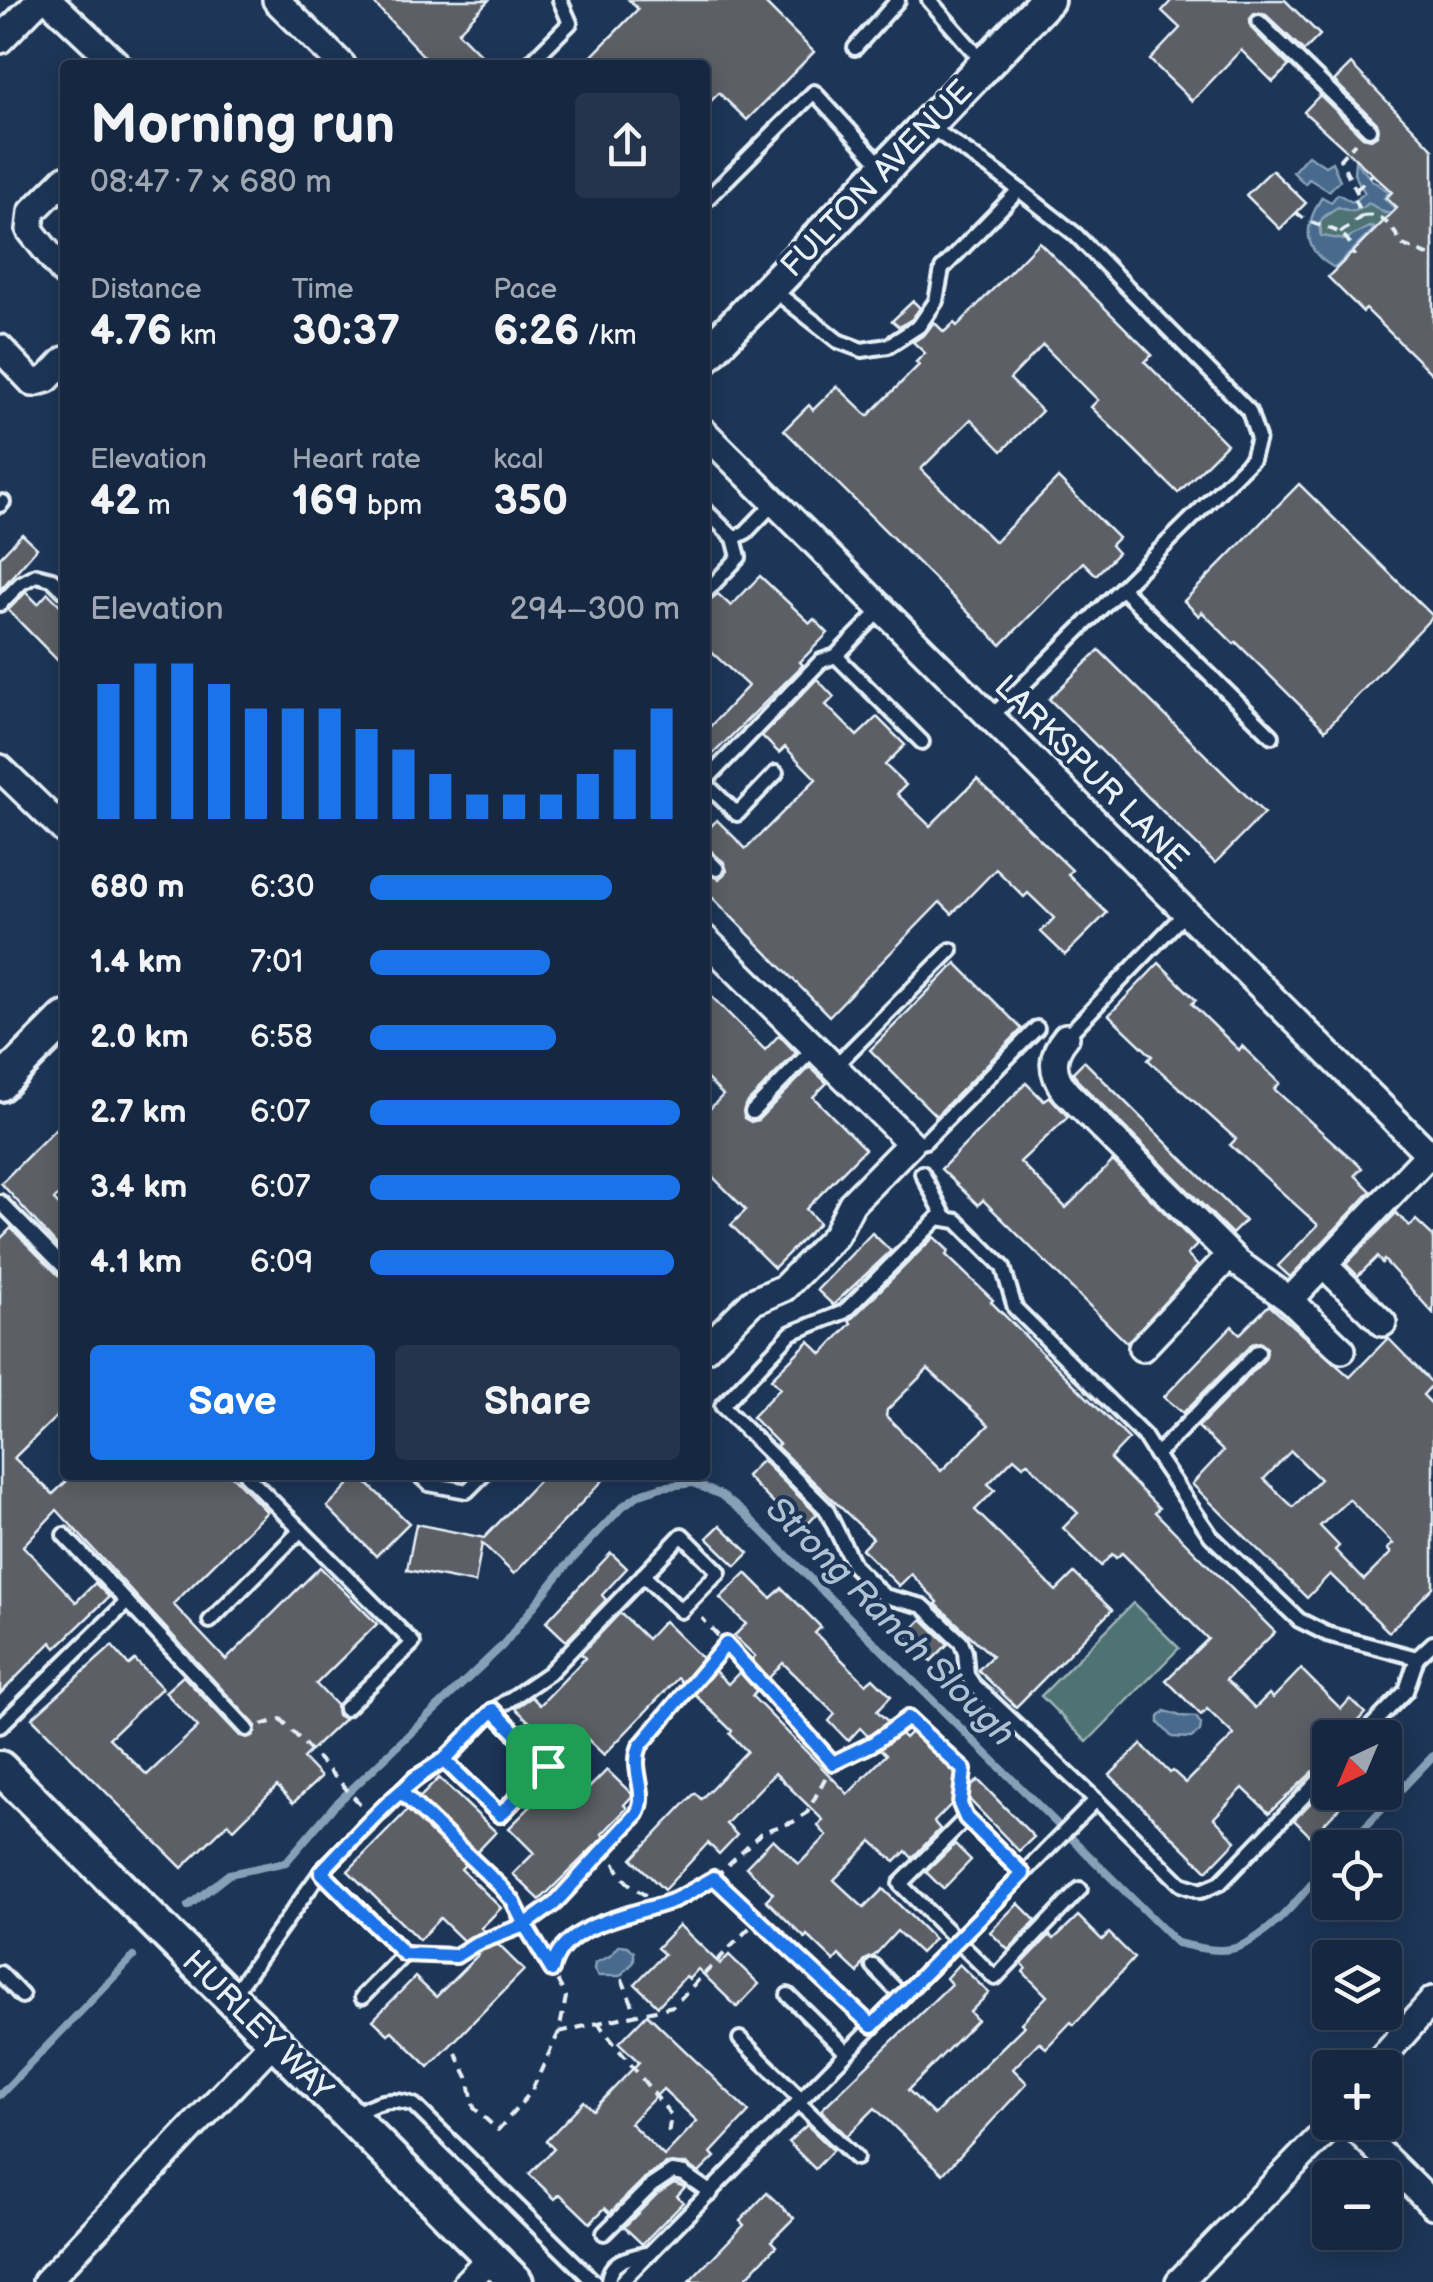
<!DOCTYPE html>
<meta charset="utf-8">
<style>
:root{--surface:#162841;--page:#23344c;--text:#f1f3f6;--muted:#9ea6b1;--line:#35445a;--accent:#1a73e8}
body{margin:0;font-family:"Balsamiq Sans",sans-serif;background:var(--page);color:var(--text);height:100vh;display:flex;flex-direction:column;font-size:38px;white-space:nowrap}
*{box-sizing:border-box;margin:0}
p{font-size:32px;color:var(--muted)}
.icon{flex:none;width:55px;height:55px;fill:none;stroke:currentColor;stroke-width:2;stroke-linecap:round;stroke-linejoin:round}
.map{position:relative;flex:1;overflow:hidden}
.sheet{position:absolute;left:60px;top:60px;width:650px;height:1420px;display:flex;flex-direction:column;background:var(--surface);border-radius:10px;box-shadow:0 5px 25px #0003,0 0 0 2px var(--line)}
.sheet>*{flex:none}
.needle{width:65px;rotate:224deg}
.tools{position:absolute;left:1312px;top:1720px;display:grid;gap:20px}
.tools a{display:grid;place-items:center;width:90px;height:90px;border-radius:10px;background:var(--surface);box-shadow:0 5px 25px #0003,0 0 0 2px var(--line);font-size:50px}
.pin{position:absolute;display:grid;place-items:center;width:85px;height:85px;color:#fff;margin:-42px;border-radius:20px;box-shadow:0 5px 15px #0006}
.round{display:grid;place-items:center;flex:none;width:105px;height:105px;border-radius:10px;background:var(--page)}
.headline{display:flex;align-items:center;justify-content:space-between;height:170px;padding:0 30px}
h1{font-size:55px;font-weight:700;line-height:75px}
.stats{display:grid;grid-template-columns:repeat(3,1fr);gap:15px;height:170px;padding:10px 30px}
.stats div{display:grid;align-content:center}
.stats b{font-size:42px;font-weight:700}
.stats small{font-size:28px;font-weight:400}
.stats p{font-size:28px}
.chart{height:280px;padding:20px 30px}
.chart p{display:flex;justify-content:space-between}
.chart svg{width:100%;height:180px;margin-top:10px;stroke:var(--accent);stroke-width:6}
.primary-button{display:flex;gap:20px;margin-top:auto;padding:20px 30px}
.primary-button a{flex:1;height:115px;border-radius:10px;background:var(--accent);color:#fff;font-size:40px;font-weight:700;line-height:115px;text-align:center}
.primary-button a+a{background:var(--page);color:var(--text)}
ul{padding:0 30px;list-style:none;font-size:32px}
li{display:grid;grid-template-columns:160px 120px 1fr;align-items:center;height:75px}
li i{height:25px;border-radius:12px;background:var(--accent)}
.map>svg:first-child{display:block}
.green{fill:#507272;stroke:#9cb2b5;stroke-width:2.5}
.water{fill:#466a8d;stroke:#87a0b8;stroke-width:2.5;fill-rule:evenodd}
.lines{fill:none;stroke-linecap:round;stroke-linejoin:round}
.stream{stroke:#87a0b8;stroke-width:8}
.building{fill:#5b6066;stroke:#e8f1f8;stroke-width:2.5;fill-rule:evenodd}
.lane-casing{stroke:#e8f1f8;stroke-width:20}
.street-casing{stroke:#e8f1f8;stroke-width:32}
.secondary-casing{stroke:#e8f1f8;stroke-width:40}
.path{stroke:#e8f1f8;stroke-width:4;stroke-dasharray:10 8;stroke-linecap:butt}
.lane{stroke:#1d3557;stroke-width:12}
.street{stroke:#1d3557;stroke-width:25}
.secondary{stroke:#1d3557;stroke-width:32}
.route-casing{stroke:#fff;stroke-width:20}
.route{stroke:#1a73e8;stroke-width:12}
.labels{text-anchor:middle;stroke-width:8;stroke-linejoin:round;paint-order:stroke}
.street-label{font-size:32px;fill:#e8f1f8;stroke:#1d3557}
.water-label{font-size:35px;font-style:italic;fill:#afc2d3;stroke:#1d3557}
</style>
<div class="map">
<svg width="1433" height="2282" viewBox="0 0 1433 2282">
<rect width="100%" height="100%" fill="#1d3557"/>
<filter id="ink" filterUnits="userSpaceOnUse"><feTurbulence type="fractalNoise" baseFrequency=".01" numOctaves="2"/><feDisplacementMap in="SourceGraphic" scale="20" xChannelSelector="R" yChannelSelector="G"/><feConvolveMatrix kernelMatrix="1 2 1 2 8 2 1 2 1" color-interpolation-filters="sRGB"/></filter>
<g filter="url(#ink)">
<g class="green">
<polygon points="1374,203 1383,212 1395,215 1421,255 1373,227 1344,240 1321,236 1320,220 1338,207"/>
<polygon points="1133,1603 1179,1648 1087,1742 1041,1696"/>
</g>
<g class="water">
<polygon points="1308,155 1325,166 1332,162 1340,180 1329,191 1309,179 1305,184 1293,172"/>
<path d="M1355,161L1373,181L1389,192L1384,198L1433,246V289L1373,230L1335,268C1301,250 1304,226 1322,197L1331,202L1338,194L1352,202L1365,193L1354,174ZM1369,203L1383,212L1395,215L1382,233L1369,227L1344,240L1321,236C1316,219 1325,215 1338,207C1352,213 1356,213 1369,203Z"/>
<polygon points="1165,1711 1180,1716 1196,1717 1201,1724 1200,1731 1191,1738 1172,1737 1159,1723 1159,1717"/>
<polygon points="620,1945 628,1946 634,1952 634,1962 620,1976 598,1976 594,1970 595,1963 610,1956"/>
</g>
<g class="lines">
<g class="stream">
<polyline points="1345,1848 1433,1756"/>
<path d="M188,1906L229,1874L286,1862L334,1806L503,1645L565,1567L623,1506L640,1494L661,1487L693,1483L721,1495L744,1513L1177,1943C1195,1947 1219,1954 1238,1947C1275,1933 1304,1891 1330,1863"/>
<polyline points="0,2095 133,1957"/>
</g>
</g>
<g class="building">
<polygon points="371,0 489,0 458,32 491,65 432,65"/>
<polygon points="629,0 762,0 814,52 747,120 719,93 705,107 705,65 583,65 638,9"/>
<polygon points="1172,0 1285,0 1320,35 1304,51 1266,15 1255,13 1250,19 1251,28 1289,66 1273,82 1241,50 1192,101 1150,60 1180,28 1162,11"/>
<polygon points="1351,64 1433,149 1433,375 1366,309 1363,312 1328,277 1397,208 1386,198 1392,192 1304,112 1320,95 1363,137 1371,139 1377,135 1376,122 1334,81"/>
<polygon points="1272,170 1306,203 1280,229 1246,195"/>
<polygon points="1039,242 1152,355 1145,362 1227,444 1178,493 1091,407 1098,400 1043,345 1010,379 1042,411 1002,451 971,419 921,469 995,542 1058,478 1118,538 1111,545 1118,553 1096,575 1083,562 1001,645 784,430 809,405 813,410 837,386 868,416 919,365 916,362 925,353 913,342 925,334 934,322 944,332 954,323 957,326"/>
<polygon points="913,301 920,308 912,319 899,327 892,321"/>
<polygon points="1299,484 1433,616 1325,730 1236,642 1234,644 1202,612 1199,616 1184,601"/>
<polygon points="22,534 37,548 0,590 0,557"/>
<polygon points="760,576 810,623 814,619 828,633 800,662 803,665 705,762 705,732 748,686 705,646 705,603 718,594 731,606"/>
<polygon points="26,592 38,604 48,593 65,610 65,668 8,610"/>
<polygon points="1099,650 1264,813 1215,863 1049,699"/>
<polygon points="817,679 834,697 826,705 857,736 877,717 905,745 885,765 906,785 897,794 930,826 977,779 1072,870 1068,874 1107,913 1065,955 1041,932 1054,918 1028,893 1024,897 996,869 952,914 940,902 829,1016 705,890 705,871 719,879 727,871 724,862 705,847 705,832 717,820 746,849 816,779 785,747 779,753 762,736"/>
<polygon points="956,963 1022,1029 936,1116 870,1050"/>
<polygon points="1159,963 1196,1000 1192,1004 1239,1050 1242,1046 1280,1083 1274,1089 1362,1168 1355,1175 1371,1191 1290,1277 1278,1266 1318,1225 1230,1145 1236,1139 1148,1060 1152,1056 1109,1015"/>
<polygon points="705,990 765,1050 779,1035 796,1053 745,1105 744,1118 751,1122 758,1120 810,1067 827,1083 813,1097 865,1149 806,1209 819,1223 774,1268 731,1225 746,1210 705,1169 705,1114 723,1095 705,1077"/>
<polygon points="1084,1061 1245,1221 1232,1234 1078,1081 1073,1072"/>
<polygon points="1026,1083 1044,1101 1049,1096 1068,1117 1020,1162 1066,1208 1113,1161 1197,1245 1187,1255 1198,1266 1127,1343 983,1200 978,1205 941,1169"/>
<polygon points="65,1119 65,1188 54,1200 65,1211 65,1254 1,1183"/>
<polygon points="1396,1213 1410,1226 1416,1220 1433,1236 1433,1313 1384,1260 1382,1263 1377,1257 1358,1276 1346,1264"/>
<polygon points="11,1228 58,1275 65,1278 65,1408 14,1458 53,1494 73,1475 231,1475 267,1512 173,1604 226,1660 320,1567 377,1624 316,1684 336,1705 337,1715 344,1719 303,1758 321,1777 293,1803 277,1786 234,1829 228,1823 182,1868 32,1718 112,1646 129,1665 135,1660 162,1688 109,1738 147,1775 198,1727 165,1692 183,1676 240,1736 253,1737 256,1726 57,1510 23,1546 76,1602 95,1583 109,1597 56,1648 51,1642 0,1694 0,1239"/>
<polygon points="872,1233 891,1251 833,1305 817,1290"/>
<path d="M934,1237L949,1251L946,1255L993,1300L991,1302L1129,1439L1110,1459L1159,1508L1155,1512L1275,1632L1226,1680L1255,1708L1269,1694L1273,1698L1301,1669L1341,1709L1350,1699L1365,1713L1342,1738H1330V1759L1323,1762L1269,1813L1243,1788L1214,1818L1236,1841L1207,1871L1110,1775L1141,1744L1170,1773L1173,1771L1186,1783L1234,1735L1207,1709L1201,1715L1166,1680L1208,1639L1122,1553L1116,1558L1112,1554L1101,1566L1063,1528L1078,1513L1027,1462L1023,1466L1014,1458L988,1484L995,1490L975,1510L1056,1591L1074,1573L1112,1610L1016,1707L978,1670L992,1656L936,1604L938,1602L911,1574L899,1586L862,1549L873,1538L776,1446L779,1444L752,1417L780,1388L771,1379L809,1341L822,1354L851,1323L849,1321ZM928,1369L989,1425L941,1471L886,1416L887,1410Z"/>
<path d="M1269,1305L1350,1377L1388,1338L1433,1384L1423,1395L1433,1405V1587L1389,1632L1330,1574L1307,1598L1192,1484L1223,1451L1198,1427L1265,1359L1267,1348L1260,1342L1252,1344L1183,1413L1164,1397L1232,1326L1240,1334ZM1291,1451L1320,1479L1293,1507L1264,1479ZM1349,1499L1393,1544L1387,1549L1391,1553L1364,1580L1335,1550L1339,1546L1320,1526Z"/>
<polygon points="762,1460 817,1514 801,1531 746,1476"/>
<polygon points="358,1475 409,1523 376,1556 327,1507"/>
<polygon points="544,1475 608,1475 514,1574 482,1543 475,1583 407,1570 416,1524 484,1538"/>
<polygon points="720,1525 749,1553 736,1566 707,1538"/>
<polygon points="611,1553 627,1568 602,1595 606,1600 566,1641 546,1622"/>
<path d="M746,1573L771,1598L782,1588L821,1627L815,1633L866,1684L873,1678L891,1696L877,1711L905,1738L913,1730L971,1784L934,1822L940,1829L912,1858L906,1851L895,1862L872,1841L834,1880L864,1908L883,1889L934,1939L920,1953L897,1931L874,1956L865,1960L858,1973L839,1955L834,1961L807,1935L805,1938L766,1900L773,1893L746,1867L773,1839L799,1864L827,1836L818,1826L823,1820L775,1773L726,1824L737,1835L719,1854L708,1843L664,1890L632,1859L695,1793L701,1799L747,1751L730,1734L732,1731L678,1678L604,1755L577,1729L557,1749L515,1708L532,1697L540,1705L585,1658L581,1654L620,1613L647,1639L664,1621L728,1684L755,1656L734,1636L746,1624L720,1598ZM783,1663L835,1714L829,1721L848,1741L860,1728L886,1755L848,1794L752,1696Z"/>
<polygon points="922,1619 948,1644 931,1661 905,1636"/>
<polygon points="607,1770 633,1795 624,1805 627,1808 602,1834 604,1837 540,1900 513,1874 534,1853 509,1828 565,1772 585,1792"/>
<polygon points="439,1778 496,1832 461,1869 501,1908 481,1928 524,1970 429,2067 392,2031 388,2034 373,2020 415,1977 436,1997 478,1955 440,1918 419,1940 348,1871"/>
<polygon points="978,1780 1034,1837 1019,1851 964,1794"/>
<polygon points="1330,1783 1330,1792 1354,1792 1311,1837 1294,1820"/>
<polygon points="955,1844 971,1860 943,1889 926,1872"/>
<polygon points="1018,1903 1036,1921 1008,1950 990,1932"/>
<polygon points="1078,1916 1102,1940 1109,1933 1134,1958 1074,2025 1071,2022 1046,2048 1039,2042 1013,2069 1027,2083 943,2174 875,2108 847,2136 821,2110 951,1984 946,1978 959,1964 989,1993 970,2012 977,2020 908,2090 934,2115 1024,2026 1021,2023 1047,1996 1023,1972 1026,1968 1022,1964 1050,1935 1054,1939"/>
<polygon points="679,1925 720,1964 729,1955 759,1984 737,2007 698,1969 689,1979 686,1976 658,2006 635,1984 664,1954 657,1948"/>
<path d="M647,2014L749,2112L711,2153L715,2157L699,2173L686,2164H666L644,2179L610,2213L605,2208L590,2223L560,2194L555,2199L529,2174L554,2149L546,2141L584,2101L593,2110L639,2062L619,2043ZM663,2089L697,2121L664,2156L630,2123Z"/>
<polygon points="807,2125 833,2150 815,2169 788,2142"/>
<polygon points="674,2183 685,2187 677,2196 683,2202 642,2244 624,2227 657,2194"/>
<polygon points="767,2193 794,2218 771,2241 776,2246 742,2282 689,2282 744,2225 740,2221"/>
</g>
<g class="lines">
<defs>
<g id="lane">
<polyline points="929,0 983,62"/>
<polyline points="1259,22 1369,129"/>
<polyline points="855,48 898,0"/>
<polyline points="528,65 570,23 560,0"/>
<polyline points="929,126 1000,175 1075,234 1249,411 1258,438 1252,459 991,717"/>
<polyline points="705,201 814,92 884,168"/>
<polyline points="772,289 838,341 862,350 888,346 919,326 936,301 942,269 1019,190"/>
<polyline points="0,505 3,502"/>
<polyline points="705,510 734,538 746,532 774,503"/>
<polyline points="1122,589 1272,736"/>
<polyline points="705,593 739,557 734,538"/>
<polyline points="0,604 21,583 36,575 52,579 65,592"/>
<polyline points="836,656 922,742"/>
<polyline points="705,781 821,661 836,656 882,609"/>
<polyline points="705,783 737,814 776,773"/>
<polyline points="705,857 717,869"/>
<polyline points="1066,1037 1187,911"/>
<polyline points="834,1067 951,950"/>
<polyline points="752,1112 814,1048"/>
<polyline points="911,1143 925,1141 1037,1028"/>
<polyline points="922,1173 945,1217"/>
<polyline points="0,1202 65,1268"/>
<polyline points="1156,1455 1211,1536 1299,1620 1327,1634 1417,1658"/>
<polyline points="246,1475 413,1643 345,1709"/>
<polyline points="419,1475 429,1484 467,1491 483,1475"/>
<polyline points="64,1535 247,1729"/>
<polyline points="210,1621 301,1530"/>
<polyline points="0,1726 127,1602"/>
<polyline points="1360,1738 1406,1691 1417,1658 1433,1643"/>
<polyline points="445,1761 493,1711"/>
<polyline points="1096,1800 973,1684 967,1675 965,1652 961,1642 923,1606 884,1596 854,1566 826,1509 722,1406 791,1333 844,1312 938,1218 957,1221 1003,1267 1015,1308 1144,1436 1156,1455 1258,1352"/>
<polyline points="321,1872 415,1778 445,1761 500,1815 548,1766 493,1711 549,1673 682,1535 719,1572 681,1611 643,1575"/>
<polyline points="1023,1874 966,1818 900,1884 995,1978 1080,1889"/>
<polyline points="873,1966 902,1996"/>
<polyline points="0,1973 22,1996"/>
<polyline points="788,1995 846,2052"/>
<polyline points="232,1996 321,1872 404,1954 362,1997"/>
<polyline points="740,2039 801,2099"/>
<polyline points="798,2102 856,2158"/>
<path d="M353,2115C374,2103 390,2096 414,2105L594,2282"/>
<polyline points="604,2233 651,2186 672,2172 684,2174 711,2193"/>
<path d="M608,2282C609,2259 631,2257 650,2253"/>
<polyline points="621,2282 1096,1800 1181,1884 1201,1891 1220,1883 1330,1769"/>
</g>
<g id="street">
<polyline points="49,0 118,65"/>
<polyline points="276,0 342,65"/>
<polyline points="0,40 39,0"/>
<polyline points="65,179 32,212 30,230 65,274"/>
<polyline points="0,348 33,383 47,379 65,360"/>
<polyline points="705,433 1433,1158"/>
<polyline points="0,768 65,831"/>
<polyline points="705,939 911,1143 852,1203 835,1236 784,1288 752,1302 705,1349"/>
<path d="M1066,1037C1050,1056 1051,1073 1066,1092L1238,1263L1290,1300L1429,1154"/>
<polyline points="1324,1265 1383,1323"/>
<polyline points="1290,1300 1342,1350"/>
<polyline points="1142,1348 1230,1255"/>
<polyline points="1373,2068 1433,2000"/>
<polyline points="1349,2122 1433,2205"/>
<polyline points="46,2282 274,2041"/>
<polyline points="467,2282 491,2257"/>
<polyline points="1179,2282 1335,2122"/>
</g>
<g id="secondary">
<polyline points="705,356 1047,0"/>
<polyline points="0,1084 65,1019"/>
<polyline points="0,1768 516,2282"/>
</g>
</defs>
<use href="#lane" class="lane-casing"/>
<use href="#street" class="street-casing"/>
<use href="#secondary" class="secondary-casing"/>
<g class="path">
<polyline points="1356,190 1373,173"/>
<path d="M1296,212C1316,233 1348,221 1354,256"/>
<path d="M1362,216C1385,212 1392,229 1403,245L1433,257"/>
<polyline points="1340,233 1362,216 1354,199 1358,194 1340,159 1355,143"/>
<polyline points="262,1725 281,1719 363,1807"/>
<polyline points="833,1763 872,1744 908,1718 964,1770 960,1800"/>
<polyline points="415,1805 513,1901 531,1938 552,1969"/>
<path d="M612,1845C611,1876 637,1894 664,1903"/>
<polyline points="714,1878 860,2015"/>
<path d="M424,1955L456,1956L475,1943L525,1925L554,1903L637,1814C649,1792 630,1769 640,1746L726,1644"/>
<polyline points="622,1979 636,2013"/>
<polyline points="597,2022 671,2115 668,2135"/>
<polyline points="559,2032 673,2006 759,1918"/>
<polyline points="456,2053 468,2077 474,2108 498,2130 531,2092 559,2032 566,1997 552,1970 555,1958 564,1948 593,1927 620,1914 674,1900 714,1878 762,1832 793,1822 807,1813 833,1763 702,1618"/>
</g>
<use href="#lane" class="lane"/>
<use href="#street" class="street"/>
<use href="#secondary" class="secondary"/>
</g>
</g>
<g class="lines" filter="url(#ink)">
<defs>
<path id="route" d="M548,1766L500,1815L444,1760C396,1788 360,1832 321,1872L404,1954L456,1956L475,1944L525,1925L552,1970C561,1922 636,1915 672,1901C687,1895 701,1885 714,1878L872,2026L1023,1874L966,1818L960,1804L964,1770L908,1718L872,1744L833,1763L726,1644L640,1746C630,1770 649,1792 637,1814L554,1904L525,1925L513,1901L500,1886L401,1792L415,1778L444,1760L493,1710L548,1766"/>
</defs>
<use href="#route" class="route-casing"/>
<use href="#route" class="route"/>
</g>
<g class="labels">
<g class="street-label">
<text transform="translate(876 178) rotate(-46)" y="11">FULTON AVENUE</text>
<text transform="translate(1092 772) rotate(45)" y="11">LARKSPUR LANE</text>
<text transform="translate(258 2025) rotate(45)" y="11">HURLEY WAY</text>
</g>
<g class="water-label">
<text transform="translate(891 1621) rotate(45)" y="12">Strong Ranch Slough</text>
</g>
</g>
</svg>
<div class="tools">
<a><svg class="needle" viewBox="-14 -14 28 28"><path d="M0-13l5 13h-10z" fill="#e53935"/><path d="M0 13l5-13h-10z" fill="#9ea6b1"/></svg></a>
<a><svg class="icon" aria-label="locate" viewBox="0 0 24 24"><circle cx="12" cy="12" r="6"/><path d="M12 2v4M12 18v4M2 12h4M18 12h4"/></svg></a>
<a><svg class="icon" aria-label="layers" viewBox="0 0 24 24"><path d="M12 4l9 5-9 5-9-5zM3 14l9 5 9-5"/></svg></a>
<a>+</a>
<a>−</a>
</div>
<div class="pin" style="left:548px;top:1766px;background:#1e9e55"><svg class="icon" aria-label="arrive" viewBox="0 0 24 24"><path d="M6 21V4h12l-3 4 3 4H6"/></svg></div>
<section class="sheet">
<div class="headline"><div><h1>Morning run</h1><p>08:47 · 7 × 680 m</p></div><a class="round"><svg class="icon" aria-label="share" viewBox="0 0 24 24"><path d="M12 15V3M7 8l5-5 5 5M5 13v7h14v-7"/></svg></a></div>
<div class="stats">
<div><p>Distance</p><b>4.76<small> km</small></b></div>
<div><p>Time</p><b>30:37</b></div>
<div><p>Pace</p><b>6:26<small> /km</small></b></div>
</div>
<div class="stats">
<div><p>Elevation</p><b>42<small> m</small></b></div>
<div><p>Heart rate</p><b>169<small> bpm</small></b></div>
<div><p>kcal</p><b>350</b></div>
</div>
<div class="chart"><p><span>Elevation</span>294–300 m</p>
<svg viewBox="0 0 160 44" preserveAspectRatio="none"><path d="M5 44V11M15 44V6M25 44V6M35 44V11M45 44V17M55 44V17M65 44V17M75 44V22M85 44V27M95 44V33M105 44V38M115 44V38M125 44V38M135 44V33M145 44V27M155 44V17"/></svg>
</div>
<ul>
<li><b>680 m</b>6:30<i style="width:78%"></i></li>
<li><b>1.4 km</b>7:01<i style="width:58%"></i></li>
<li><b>2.0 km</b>6:58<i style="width:60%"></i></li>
<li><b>2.7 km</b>6:07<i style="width:100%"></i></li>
<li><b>3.4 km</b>6:07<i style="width:100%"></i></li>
<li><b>4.1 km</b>6:09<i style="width:98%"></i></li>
</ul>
<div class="primary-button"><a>Save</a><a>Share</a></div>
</section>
</div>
